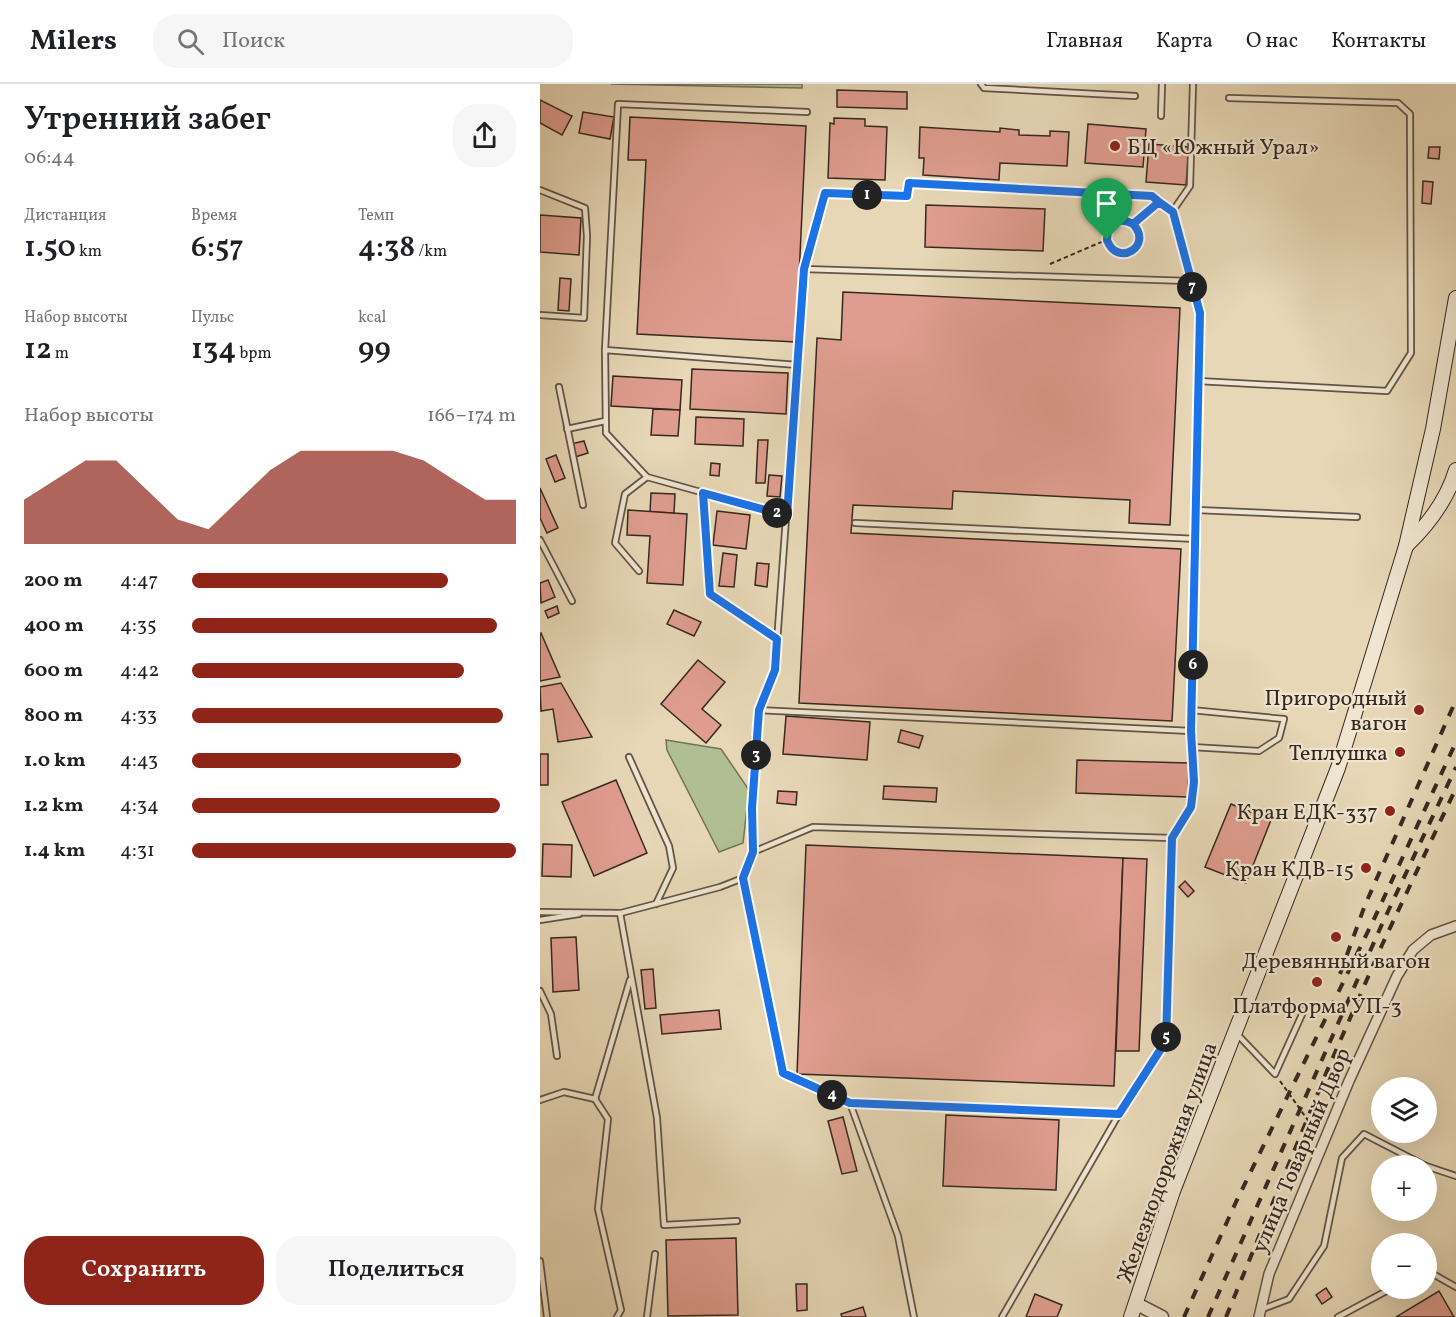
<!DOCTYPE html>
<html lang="ru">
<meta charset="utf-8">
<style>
:root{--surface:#fff;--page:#f6f6f6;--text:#202124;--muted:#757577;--line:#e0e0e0;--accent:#8f2418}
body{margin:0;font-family:Vollkorn,serif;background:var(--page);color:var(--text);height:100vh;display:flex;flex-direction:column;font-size:22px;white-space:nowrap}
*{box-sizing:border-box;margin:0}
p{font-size:20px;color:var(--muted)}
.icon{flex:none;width:33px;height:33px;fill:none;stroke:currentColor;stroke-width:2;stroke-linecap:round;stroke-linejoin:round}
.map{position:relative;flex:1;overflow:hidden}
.side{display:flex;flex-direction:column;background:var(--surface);width:540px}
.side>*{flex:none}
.tools{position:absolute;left:831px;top:993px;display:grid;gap:12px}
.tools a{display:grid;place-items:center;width:66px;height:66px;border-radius:50%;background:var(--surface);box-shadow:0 6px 24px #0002;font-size:30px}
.pin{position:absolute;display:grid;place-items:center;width:51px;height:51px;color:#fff;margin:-62px -26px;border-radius:50% 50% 50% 0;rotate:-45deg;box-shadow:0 0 6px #0007}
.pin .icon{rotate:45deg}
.km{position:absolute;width:30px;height:30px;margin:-15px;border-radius:50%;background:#222;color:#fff;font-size:16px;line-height:30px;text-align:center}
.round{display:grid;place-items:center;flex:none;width:63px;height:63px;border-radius:24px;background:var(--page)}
.headline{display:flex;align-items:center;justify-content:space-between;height:102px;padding:0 24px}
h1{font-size:33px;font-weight:600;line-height:45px}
.metrics{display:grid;grid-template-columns:repeat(3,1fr);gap:9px;height:102px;padding:6px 24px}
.metrics div{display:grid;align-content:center}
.metrics b{font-size:30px;font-weight:600}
.metrics small{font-size:16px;font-weight:400}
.metrics p{font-size:16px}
.chart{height:168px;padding:12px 24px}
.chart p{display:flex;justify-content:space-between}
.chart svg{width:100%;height:108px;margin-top:6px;fill:var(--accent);opacity:.7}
.primary-button{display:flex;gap:12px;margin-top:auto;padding:12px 24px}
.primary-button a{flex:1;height:69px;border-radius:24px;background:var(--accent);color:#fff;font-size:24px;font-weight:600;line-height:69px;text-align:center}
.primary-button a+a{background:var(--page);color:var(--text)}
ul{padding:0 24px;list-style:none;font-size:20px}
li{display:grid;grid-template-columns:96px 72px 1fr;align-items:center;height:45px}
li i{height:15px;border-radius:8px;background:var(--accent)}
header{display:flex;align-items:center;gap:36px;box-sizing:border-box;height:84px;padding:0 30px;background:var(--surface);border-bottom:2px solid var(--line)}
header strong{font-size:28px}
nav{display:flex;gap:33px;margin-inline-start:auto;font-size:21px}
.search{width:420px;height:54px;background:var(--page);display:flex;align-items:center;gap:15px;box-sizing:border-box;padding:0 21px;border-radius:24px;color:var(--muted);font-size:22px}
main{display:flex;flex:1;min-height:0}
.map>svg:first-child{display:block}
.green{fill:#b0bf92;stroke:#737459;stroke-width:1.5}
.building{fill:#df9d8f;stroke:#362820;stroke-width:1.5}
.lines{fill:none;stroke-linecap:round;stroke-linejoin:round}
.service-casing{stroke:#625446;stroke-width:8}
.minor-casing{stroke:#625446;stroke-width:12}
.tertiary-casing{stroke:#625446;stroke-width:15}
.secondary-casing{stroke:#362820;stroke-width:16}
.path{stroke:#362820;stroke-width:2;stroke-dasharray:4.5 3;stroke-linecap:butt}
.service{stroke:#efe5d0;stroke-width:4.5}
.minor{stroke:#efe5d0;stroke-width:9}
.tertiary{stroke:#efe5d0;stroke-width:12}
.secondary{stroke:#efe5d0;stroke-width:14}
.rail{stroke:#362820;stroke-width:4;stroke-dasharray:10 10;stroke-linecap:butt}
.route-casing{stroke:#fff;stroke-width:12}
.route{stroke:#1a73e8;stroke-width:8}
.poi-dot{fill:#8f2418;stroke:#efe5d0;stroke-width:2}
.labels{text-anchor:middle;stroke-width:4.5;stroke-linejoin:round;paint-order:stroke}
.poi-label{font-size:22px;fill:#362820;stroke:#efe5d0;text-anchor:end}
.street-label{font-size:22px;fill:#362820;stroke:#efe5d0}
</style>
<header>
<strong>Milers</strong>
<div class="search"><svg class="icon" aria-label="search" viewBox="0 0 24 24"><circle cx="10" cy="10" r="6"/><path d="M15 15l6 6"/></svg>Поиск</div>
<nav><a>Главная</a><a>Карта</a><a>О нас</a><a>Контакты</a></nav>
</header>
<main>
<section class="side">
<div class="headline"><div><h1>Утренний забег</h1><p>06:44</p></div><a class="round"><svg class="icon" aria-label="share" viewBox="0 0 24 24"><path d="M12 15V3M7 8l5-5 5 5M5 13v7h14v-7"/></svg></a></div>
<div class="metrics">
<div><p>Дистанция</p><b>1.50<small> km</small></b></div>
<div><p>Время</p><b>6:57</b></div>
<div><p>Темп</p><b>4:38<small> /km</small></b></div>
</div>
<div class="metrics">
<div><p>Набор высоты</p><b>12<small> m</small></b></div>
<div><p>Пульс</p><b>134<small> bpm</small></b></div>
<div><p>kcal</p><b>99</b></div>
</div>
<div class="chart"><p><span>Набор высоты</span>166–174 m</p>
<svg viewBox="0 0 160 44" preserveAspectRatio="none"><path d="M0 44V26L10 18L20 10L30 10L40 22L50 34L60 38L70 26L80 14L90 6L100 6L110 6L120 6L130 10L140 18L150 26L160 26V44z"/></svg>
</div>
<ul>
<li><b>200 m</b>4:47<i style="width:79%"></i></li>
<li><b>400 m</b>4:35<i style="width:94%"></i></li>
<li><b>600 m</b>4:42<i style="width:84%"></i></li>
<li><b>800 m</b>4:33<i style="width:96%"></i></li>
<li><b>1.0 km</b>4:43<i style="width:83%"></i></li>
<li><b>1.2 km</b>4:34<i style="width:95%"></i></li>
<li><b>1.4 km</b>4:31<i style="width:100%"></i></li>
</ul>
<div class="primary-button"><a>Сохранить</a><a>Поделиться</a></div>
</section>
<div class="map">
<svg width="916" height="1233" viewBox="0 0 916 1233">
<rect width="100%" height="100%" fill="#e7d7b6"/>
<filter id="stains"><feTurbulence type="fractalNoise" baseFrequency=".00333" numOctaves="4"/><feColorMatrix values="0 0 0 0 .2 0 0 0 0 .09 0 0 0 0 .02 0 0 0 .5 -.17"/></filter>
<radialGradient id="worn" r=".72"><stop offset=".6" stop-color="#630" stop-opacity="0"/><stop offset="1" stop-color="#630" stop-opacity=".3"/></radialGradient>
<g class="green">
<polygon points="71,0 262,0 262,4"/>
<polygon points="126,656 181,665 209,706 203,759 179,768 127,666"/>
</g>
<g class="building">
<polygon points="297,6 367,8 367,25 297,23"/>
<polygon points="0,16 32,32 22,51 0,39"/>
<polygon points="43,28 74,33 70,55 39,49"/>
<polygon points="90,33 266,42 256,258 97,250 106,76 88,76"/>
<polygon points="294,34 325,35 325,42 347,43 345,96 288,94 290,39 294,40"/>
<polygon points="548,40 606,45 603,83 545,79"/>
<polygon points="380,43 460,48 460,44 479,46 479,51 510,52 510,47 529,48 527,82 460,79 459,96 383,91 384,74 379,74"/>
<polygon points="609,60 649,63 646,101 606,98"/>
<polygon points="889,63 900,63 899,75 888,74"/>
<polygon points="883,97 893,98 891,120 882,119"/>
<polygon points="386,121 505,125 503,167 385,163"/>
<polygon points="0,131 41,134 39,171 0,168"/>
<polygon points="20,194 31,195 29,227 18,226"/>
<polygon points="303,208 640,224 630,441 589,439 590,416 413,407 412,425 313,421 311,449 641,465 632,637 259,619 277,254 301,256"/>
<polygon points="152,285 248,289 246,330 150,325"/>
<polygon points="73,292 142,296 140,326 71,322"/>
<polygon points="113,325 140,326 138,352 111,351"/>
<polygon points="156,333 204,335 203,362 155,360"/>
<polygon points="218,356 228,356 225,399 216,399"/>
<polygon points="44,357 48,369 35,373 31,360"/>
<polygon points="16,371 25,394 15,398 6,375"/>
<polygon points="171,379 180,380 179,392 170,391"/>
<polygon points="229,391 242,392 240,413 227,412"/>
<polygon points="0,404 18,444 7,449 0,434"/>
<polygon points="111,409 135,410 134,429 110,428"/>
<polygon points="88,426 147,430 143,501 107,499 110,452 87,451"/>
<polygon points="177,427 210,431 206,465 173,461"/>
<polygon points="183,469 197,471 194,503 179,502"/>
<polygon points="217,479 229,480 227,503 215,501"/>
<polygon points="8,496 15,513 1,519 0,499"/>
<polygon points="17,522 19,529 8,534 5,527"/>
<polygon points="134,526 161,538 154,552 127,540"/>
<polygon points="1,549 20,593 0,597 0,550"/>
<polygon points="158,576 185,598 162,625 181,641 166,659 121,620"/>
<polygon points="21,599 52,653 18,658 13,625 1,627 0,603"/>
<polygon points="246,632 330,638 327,676 243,670"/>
<polygon points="361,646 383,652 379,664 358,658"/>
<rect x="0" y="670" width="8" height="31"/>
<polygon points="537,676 649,679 648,713 536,709"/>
<polygon points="76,696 107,769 54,792 22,718"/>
<polygon points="344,702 397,704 396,718 343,715"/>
<polygon points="238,707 257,708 256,721 237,719"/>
<polygon points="691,720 731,736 706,799 665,783"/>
<polygon points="3,760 32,761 31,793 2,792"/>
<polygon points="266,761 583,774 574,1002 257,990"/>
<polygon points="583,774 607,775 599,967 576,967"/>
<polygon points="645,797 654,807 648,813 639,803"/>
<polygon points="36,853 39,906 13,908 11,854"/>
<polygon points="113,885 116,924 105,925 101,886"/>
<polygon points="179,926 181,945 122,950 120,931"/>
<polygon points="406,1031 519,1036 516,1106 403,1102"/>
<polygon points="303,1033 317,1087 302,1090 288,1037"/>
<polygon points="196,1154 198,1231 128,1232 126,1156"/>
<polygon points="256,1200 267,1200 267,1226 257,1227"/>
<polygon points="786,1204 792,1213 782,1220 776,1211"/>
<polygon points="899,1207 914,1233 856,1233"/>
<polygon points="495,1210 522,1221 517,1233 486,1233"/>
<polygon points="323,1223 326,1233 302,1233 301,1230"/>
</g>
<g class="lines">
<defs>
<g id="service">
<polyline points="441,0 444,4 595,12"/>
<polyline points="621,32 622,0"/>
<polyline points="0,106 45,124 47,152 44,234 0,231"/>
<polyline points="632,128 650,102 653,0"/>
<polyline points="264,185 650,197"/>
<polyline points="65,266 258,281"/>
<polyline points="658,297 847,307 871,269 870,30 858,19 689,14"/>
<polyline points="19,303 43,421"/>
<polyline points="27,345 65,337"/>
<polyline points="163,409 170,510 237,555"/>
<polyline points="657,426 817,433"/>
<polyline points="247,432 107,393 66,349 65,266 78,20 267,28"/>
<polyline points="315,439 657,455"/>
<polyline points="0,456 32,517"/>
<polyline points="99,487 75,459 85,410 107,393"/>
<polyline points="219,626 651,647"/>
<polyline points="651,626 744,635 739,654 719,667 652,663"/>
<polyline points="89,673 129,762 133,784 116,820"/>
<polyline points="213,768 212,724 219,626 235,586 264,185 285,109 367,113 369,99 612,112 632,128 660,229 657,455 651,647 654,698 651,723 632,754"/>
<polyline points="203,794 243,989 310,1019"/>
<polyline points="0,828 81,829 180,803 203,794 213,768 273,743 632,754 626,957 579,1030 462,1233"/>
<polyline points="80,829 117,1034 124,1141 197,1137"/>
<polyline points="0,836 39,830"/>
<polyline points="0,907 11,930 17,972"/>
<polyline points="697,950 735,990 764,926"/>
<polyline points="55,1015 90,896"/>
<polyline points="0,1016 24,1008 55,1015 68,1035 58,1125 81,1226 77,1233"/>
<polyline points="886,1082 916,1092"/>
<polyline points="0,1177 7,1233"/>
<polyline points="886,1186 916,1203"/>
<polyline points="720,1226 749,1215 784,1162 802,1074 824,1050 886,1082"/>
<polyline points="107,1233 115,1170"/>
<polyline points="374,1233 358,1152 310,1019 579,1030"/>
<polyline points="798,1233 852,1204"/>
</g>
<polyline id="minor" points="719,1233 729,1190 809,997 857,892 873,866 891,851 916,842"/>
<polyline id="tertiary" points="597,1220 622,1233"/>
<g id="secondary">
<path d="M866,462C888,441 907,416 916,386"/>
<polyline points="591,1233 633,1107 798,684 866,462 893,345 916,214"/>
</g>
</defs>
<use href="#service" class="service-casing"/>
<use href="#minor" class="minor-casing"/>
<use href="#tertiary" class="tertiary-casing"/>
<use href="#secondary" class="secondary-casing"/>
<g class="path">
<circle cx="583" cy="153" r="16"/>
<polyline points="593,140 612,124"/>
<polyline points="510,180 566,156"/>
<polyline points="740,997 777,1049"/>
</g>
<use href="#service" class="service"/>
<use href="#minor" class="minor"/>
<use href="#tertiary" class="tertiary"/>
<use href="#secondary" class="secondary"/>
<g class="rail">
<polyline points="800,890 825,821 916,616"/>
<polyline points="644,1233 696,1118 835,833 916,658"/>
<polyline points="668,1233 843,838 916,683"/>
<polyline points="686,1233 787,987 842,861 916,704"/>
</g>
</g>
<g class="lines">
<defs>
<path id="route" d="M567,156C567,140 579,132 593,140L619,118L612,112L369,99L367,112L285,109L264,185L247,432L163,409L170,510L237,555L235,586L219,626L212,724L213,768L203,794L243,989L310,1019L579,1030L626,957L632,754L651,723L654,698L651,647L660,229L633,128L619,118L593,140C614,162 577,184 567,156"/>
</defs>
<use href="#route" class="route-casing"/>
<use href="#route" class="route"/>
</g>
<g class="poi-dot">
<circle cx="575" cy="62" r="6"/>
<circle cx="879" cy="626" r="6"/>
<circle cx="860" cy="668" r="6"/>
<circle cx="850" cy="727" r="6"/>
<circle cx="826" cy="784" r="6"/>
<circle cx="796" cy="853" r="6"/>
<circle cx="777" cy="898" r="6"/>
</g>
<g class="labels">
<g class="poi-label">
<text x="587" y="70" text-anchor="start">БЦ «Южный Урал»</text>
<text x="867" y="621">Пригородный<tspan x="867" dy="25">вагон</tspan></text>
<text x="848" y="676">Теплушка</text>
<text x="838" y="735">Кран ЕДК-337</text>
<text x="814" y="792">Кран КДВ-15</text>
<text x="796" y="884" text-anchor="middle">Деревянный вагон</text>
<text x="777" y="929" text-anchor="middle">Платформа УП-3</text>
</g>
<g class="street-label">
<text transform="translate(760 1066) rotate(-67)" y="8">улица Товарный Двор</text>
<text transform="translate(626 1078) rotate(-70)" y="8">Железнодорожная улица</text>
</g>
</g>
<rect width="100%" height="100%" filter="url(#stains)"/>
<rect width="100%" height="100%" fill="url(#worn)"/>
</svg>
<div class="tools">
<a><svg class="icon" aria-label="layers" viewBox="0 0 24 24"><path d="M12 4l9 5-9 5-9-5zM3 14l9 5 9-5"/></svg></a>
<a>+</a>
<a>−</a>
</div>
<div class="pin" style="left:567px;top:156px;background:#1e9e55"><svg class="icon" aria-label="arrive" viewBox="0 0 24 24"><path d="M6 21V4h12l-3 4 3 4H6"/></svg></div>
<b class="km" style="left:327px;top:111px">1</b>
<b class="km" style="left:237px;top:429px">2</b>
<b class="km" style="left:216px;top:671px">3</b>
<b class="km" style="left:292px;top:1011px">4</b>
<b class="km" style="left:626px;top:953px">5</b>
<b class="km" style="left:653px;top:581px">6</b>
<b class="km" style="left:652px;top:203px">7</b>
</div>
</main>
